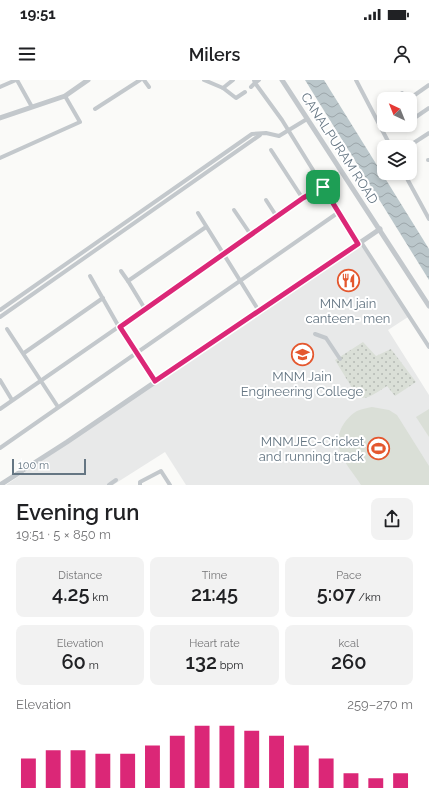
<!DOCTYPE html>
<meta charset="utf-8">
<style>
:root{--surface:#fff;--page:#f2f2f2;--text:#202124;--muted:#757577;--accent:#db2777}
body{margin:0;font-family:Raleway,sans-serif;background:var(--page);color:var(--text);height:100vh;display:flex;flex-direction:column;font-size:15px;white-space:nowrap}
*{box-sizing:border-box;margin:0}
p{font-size:13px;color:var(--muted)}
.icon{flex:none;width:22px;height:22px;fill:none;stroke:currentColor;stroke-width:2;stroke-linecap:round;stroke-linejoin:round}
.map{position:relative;height:405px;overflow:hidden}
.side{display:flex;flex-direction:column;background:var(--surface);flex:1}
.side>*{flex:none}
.needle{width:26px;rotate:317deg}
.buttons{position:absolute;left:377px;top:12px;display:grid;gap:8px}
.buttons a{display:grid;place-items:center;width:40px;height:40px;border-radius:8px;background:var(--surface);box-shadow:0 2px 6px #0003;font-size:20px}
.scale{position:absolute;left:12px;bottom:10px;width:74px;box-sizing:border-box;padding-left:4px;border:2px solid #657683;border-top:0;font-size:11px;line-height:14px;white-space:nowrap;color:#657683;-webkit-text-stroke:3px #fff;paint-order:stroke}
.pin{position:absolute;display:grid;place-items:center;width:34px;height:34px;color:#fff;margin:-17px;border-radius:8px;box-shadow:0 2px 6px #0006}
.round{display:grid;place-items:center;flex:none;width:42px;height:42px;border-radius:8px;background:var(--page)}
.head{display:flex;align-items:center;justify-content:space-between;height:68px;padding:0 16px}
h1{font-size:22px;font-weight:600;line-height:30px}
.figures{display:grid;grid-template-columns:repeat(3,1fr);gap:6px;height:68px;padding:4px 16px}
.figures div{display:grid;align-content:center;border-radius:8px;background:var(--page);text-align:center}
.figures b{font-size:20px;font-weight:600}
.figures small{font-size:11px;font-weight:400}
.figures p{font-size:11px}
.chart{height:112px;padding:8px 16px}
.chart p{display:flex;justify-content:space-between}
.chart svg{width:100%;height:72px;margin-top:4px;stroke:var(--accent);stroke-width:6}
.status{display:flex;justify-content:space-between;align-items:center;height:28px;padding:0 20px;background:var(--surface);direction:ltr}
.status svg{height:11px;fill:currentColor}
header{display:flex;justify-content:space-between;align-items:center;height:52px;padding:0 16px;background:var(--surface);font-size:18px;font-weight:600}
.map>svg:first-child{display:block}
.built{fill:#e8e9e9}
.green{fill:url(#green-dots)}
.pitch{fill:#dadfd7}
.water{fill:url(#water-waves)}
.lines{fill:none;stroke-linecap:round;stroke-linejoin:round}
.minor{stroke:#c3c8cc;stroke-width:4}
.tertiary{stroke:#c3c8cc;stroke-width:5}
.route-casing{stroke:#fff;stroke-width:8}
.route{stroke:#db2777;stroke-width:5}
.labels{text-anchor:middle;stroke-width:4;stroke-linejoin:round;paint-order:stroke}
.street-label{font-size:13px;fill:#657683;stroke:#fff}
.poi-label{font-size:13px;fill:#657683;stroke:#fff}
</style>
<div class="status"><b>19:51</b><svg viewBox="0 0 49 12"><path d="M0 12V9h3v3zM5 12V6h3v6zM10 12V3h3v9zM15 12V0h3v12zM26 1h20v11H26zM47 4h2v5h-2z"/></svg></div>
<header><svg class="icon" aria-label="menu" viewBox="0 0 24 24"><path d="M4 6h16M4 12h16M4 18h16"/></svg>Milers<svg class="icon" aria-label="person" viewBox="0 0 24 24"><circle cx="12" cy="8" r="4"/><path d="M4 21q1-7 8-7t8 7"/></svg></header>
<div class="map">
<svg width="429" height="405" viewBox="0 0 429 405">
<defs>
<pattern id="green-dots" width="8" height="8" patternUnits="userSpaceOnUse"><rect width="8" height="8" fill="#dadfd7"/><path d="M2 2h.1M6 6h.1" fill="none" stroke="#b4b9b4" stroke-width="1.8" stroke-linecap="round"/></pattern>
<pattern id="water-waves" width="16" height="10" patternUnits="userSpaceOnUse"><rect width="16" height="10" fill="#bbc7cb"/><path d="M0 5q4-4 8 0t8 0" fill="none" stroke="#9ca6aa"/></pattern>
</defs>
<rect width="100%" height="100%" fill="#fafaf8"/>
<polygon class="built" points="362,164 408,237 388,250 429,315 429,405 186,405 165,372 113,405 6,405"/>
<path class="green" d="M363,262L376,276L391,269L416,302L395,316L387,306C378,311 367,322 357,316L335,280Z"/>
<g class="pitch">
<path d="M372,327L389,330L397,335L429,386V405H361C354,394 344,383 340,371C334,355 344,339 357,331C361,329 367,328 372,327Z"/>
<polygon points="429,329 429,357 416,337"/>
</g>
<polygon class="water" points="305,0 324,0 429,169 429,200"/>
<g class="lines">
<g class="minor">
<polyline points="17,0 32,27"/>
<polyline points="144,0 149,7"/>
<polyline points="204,0 223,8 236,18 245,12"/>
<polyline points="356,0 391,67"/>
<polyline points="0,7 16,0"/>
<polyline points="251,7 255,3 254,0"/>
<polyline points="223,8 233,0"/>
<polyline points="402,13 405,19"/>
<polyline points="409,19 429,5"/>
<polyline points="95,29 140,0"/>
<polyline points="410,41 429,28"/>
<polyline points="412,64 429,53"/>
<polyline points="271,70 303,119"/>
<polyline points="0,78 80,42 65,16"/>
<polyline points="428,80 429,80"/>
<polyline points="404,93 429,139"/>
<polyline points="266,120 277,137"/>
<polyline points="234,130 251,155"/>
<polyline points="339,132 358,164"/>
<polyline points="198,133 259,231"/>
<polyline points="361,162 429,267"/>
<polyline points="121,191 128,201"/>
<polyline points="90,196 119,247 155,301"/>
<polyline points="145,229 128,201 206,147"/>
<polyline points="0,230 252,54 266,53 279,56 307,39"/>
<polyline points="0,237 260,55"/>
<polyline points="7,249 58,327"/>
<polyline points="315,254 326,258 340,279"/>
<polyline points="24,273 103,218"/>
<polyline points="0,300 12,320"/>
<polyline points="0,329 303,119 323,107"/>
<polyline points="0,368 339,132 282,40 255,3 259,0"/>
<polyline points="109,405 116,400"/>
<polyline points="140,405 140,402 161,391 170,405"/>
</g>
<g class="tertiary">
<polyline points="282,0 429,226"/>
<polyline points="0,38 65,16 88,0"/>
<polyline points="0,405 67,362 380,149"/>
</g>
</g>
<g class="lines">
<defs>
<polygon id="route" points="323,107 358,164 155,301 120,247 303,118"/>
</defs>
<use href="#route" class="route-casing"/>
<use href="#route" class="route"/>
</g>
<defs>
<symbol id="restaurant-ring" viewBox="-11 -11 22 22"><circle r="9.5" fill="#fff" stroke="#e4572e" stroke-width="1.5"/><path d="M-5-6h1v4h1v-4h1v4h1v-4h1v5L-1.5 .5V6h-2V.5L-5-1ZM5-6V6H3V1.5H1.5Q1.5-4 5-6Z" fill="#e4572e"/></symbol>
<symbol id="university-ring" viewBox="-11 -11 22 22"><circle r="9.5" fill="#fff" stroke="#e4572e" stroke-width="1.5"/><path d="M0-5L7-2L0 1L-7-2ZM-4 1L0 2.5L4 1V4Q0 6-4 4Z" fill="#e4572e"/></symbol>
<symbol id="stadium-ring" viewBox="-11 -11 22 22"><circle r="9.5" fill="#fff" stroke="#e4572e" stroke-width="1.5"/><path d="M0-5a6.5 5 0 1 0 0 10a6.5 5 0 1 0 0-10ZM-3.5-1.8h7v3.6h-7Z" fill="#e4572e"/></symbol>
</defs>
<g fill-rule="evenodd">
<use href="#restaurant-ring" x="336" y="188" width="25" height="25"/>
<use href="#university-ring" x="290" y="262" width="25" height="25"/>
<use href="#stadium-ring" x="366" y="356" width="25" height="25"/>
</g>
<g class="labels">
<g class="street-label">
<text transform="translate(340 68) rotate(57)" y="5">CANALPURAM ROAD</text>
</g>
<g class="poi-label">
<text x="348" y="228">MNM jain<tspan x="348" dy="15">canteen- men</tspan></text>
<text x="302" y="301">MNM Jain<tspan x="302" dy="15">Engineering College</tspan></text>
<text x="364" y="366" text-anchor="end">MNMJEC-Cricket<tspan x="364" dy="15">and running track</tspan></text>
</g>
</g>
</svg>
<div class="buttons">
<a><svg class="needle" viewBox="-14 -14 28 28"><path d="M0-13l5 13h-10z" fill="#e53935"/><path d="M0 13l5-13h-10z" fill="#757577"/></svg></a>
<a><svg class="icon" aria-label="layers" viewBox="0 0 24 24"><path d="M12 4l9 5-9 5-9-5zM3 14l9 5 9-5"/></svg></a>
</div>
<div class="scale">100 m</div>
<div class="pin" style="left:323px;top:107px;background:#1e9e55"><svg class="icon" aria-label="arrive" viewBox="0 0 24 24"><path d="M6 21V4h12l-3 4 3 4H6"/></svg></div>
</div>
<section class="side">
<div class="head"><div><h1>Evening run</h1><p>19:51 · 5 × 850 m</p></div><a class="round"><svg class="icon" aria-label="share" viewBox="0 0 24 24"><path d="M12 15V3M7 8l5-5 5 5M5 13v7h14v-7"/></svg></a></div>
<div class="figures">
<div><p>Distance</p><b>4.25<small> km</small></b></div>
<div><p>Time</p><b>21:45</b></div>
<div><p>Pace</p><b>5:07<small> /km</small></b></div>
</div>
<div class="figures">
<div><p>Elevation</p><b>60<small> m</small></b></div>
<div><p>Heart rate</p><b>132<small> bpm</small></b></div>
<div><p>kcal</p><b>260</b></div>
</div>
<div class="chart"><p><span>Elevation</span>259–270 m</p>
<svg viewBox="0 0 160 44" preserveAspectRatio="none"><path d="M5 44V26M15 44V21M25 44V21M35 44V23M45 44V23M55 44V18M65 44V12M75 44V6M85 44V6M95 44V9M105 44V12M115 44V18M125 44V26M135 44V35M145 44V38M155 44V35"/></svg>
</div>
</section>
